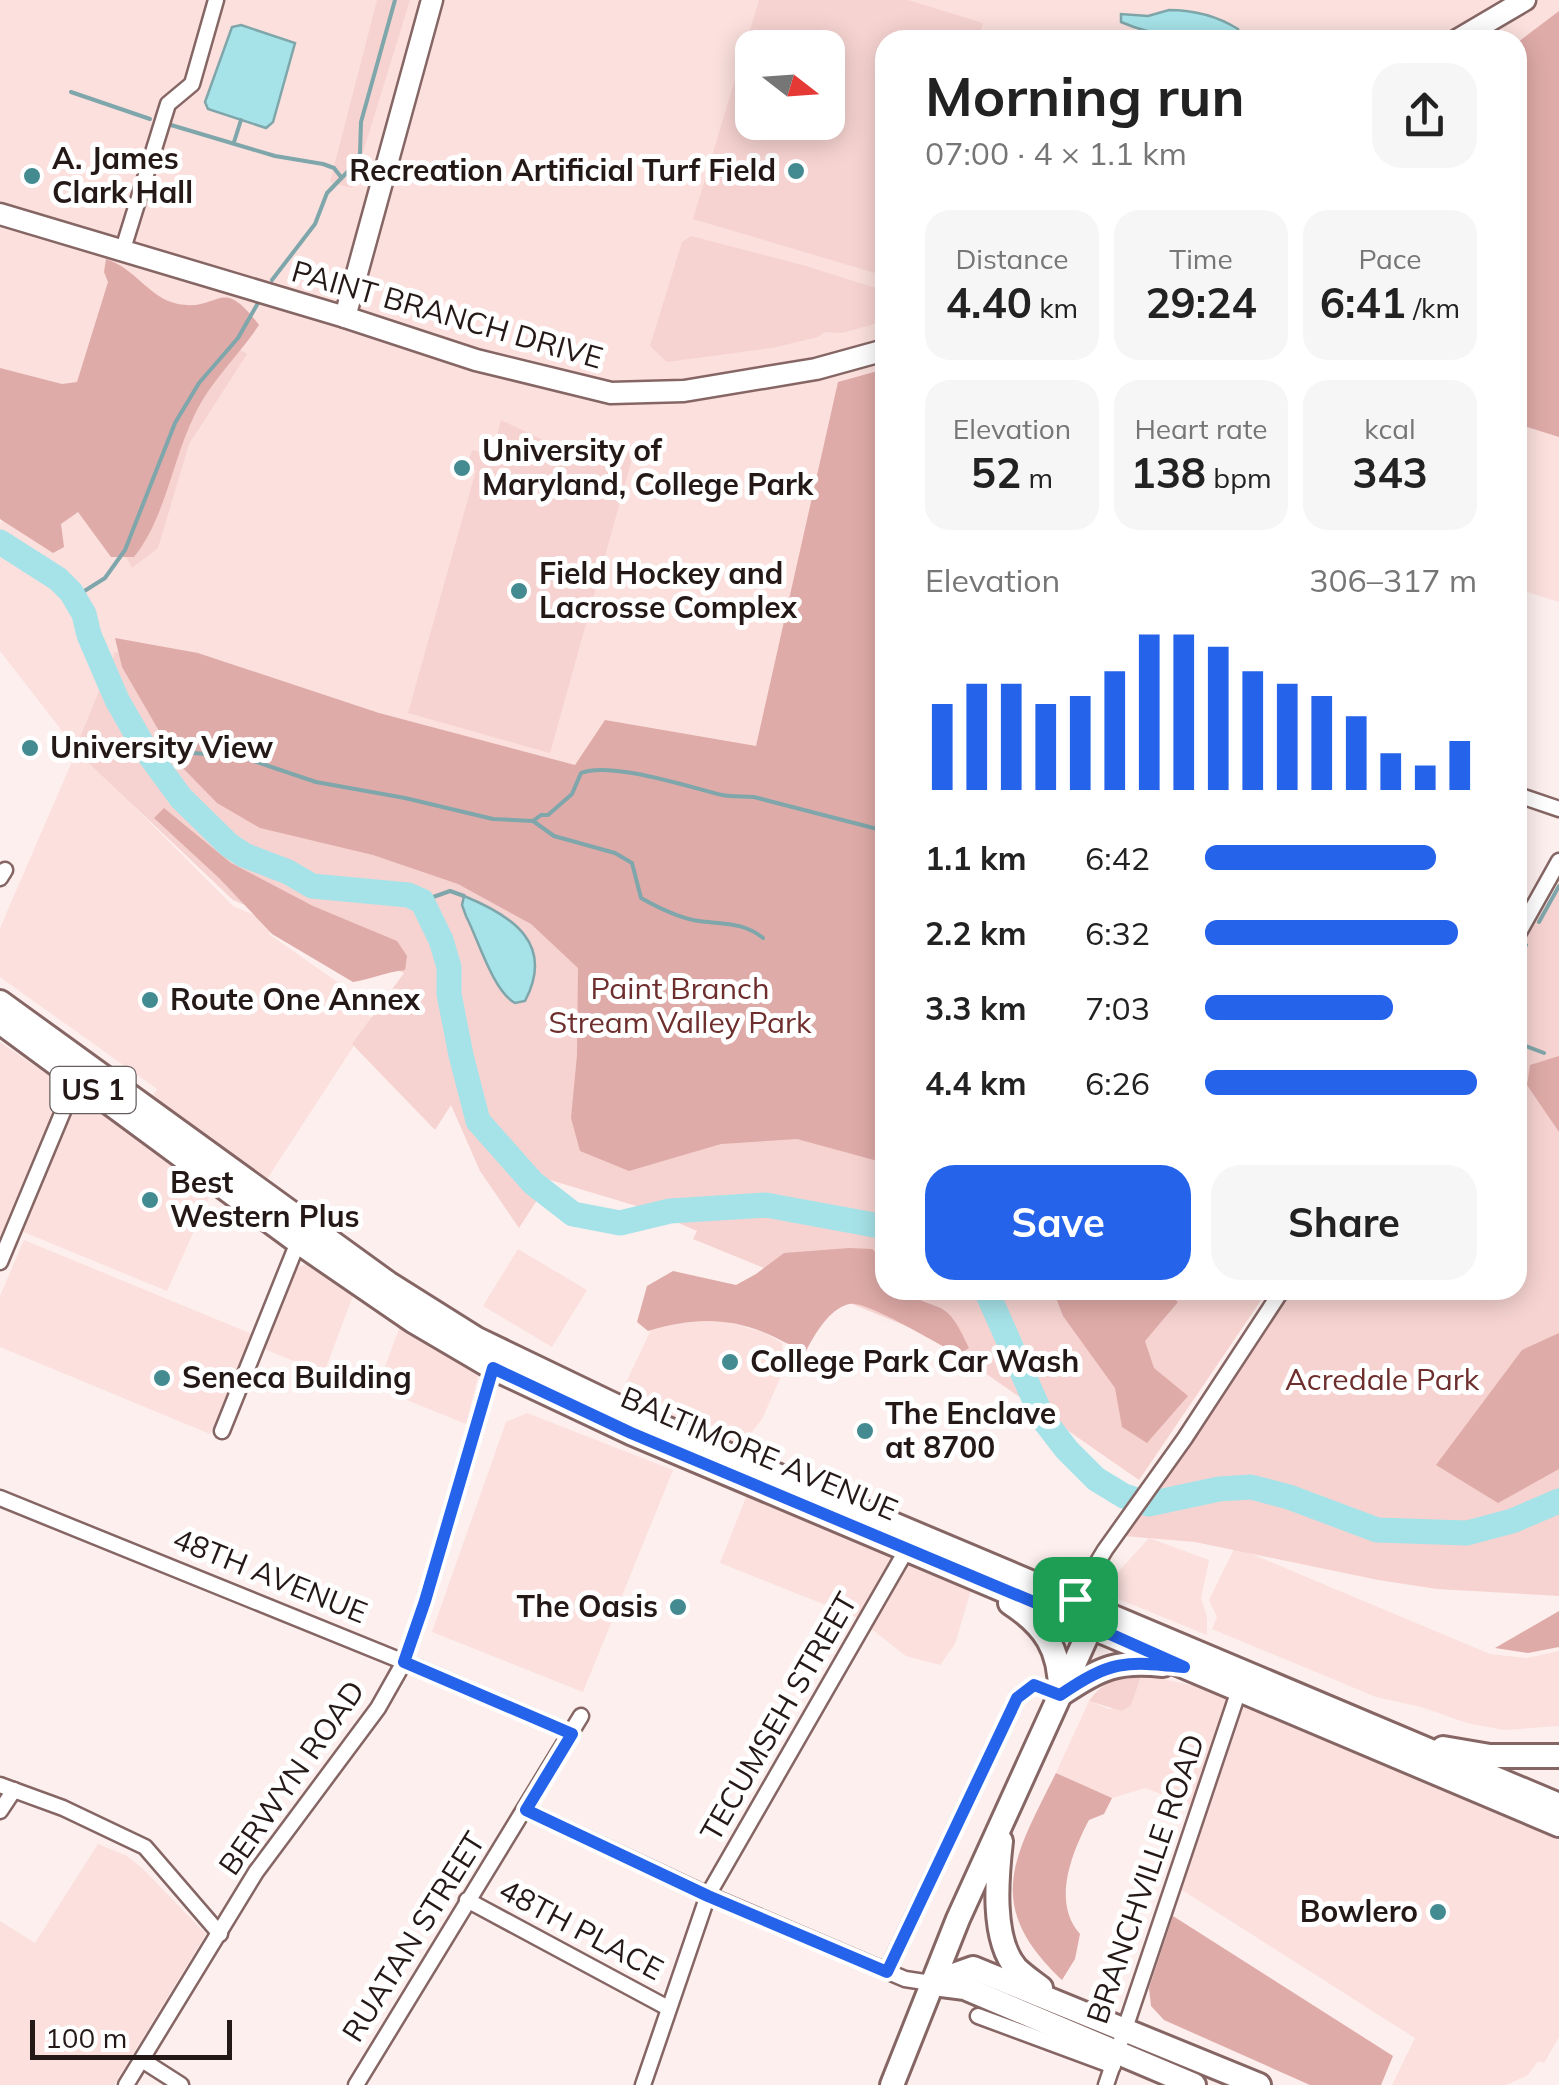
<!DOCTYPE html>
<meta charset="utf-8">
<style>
:root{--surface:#fff;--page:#f6f6f6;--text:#222;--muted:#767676;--accent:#2563eb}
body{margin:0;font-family:Mulish,sans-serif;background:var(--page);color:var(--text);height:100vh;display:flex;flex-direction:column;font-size:38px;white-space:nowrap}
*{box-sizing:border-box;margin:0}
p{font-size:32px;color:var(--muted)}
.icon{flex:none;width:55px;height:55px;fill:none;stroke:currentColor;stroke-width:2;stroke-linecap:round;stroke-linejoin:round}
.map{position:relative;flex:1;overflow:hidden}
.side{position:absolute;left:875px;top:30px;width:652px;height:1270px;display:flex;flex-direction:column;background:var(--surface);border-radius:30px;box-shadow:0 5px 25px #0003}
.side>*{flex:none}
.needle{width:65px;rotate:107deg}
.fabs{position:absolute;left:735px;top:30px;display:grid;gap:20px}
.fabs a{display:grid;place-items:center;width:110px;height:110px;border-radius:20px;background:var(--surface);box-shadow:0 5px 25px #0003;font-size:50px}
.scale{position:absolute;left:30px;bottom:25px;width:202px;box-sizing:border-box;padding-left:10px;border:5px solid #251918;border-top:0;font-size:28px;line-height:35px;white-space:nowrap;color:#251918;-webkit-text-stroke:8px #fff;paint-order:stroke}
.pin{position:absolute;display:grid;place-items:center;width:85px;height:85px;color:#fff;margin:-42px;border-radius:20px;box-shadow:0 5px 15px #0006}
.round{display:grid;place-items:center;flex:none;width:105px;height:105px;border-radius:30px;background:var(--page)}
.overview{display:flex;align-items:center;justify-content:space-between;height:170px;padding:0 50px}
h1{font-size:55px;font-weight:700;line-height:75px}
.figures{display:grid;grid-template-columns:repeat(3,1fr);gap:15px;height:170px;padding:10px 50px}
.figures div{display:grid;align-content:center;border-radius:25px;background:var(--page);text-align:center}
.figures b{font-size:42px;font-weight:700}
.figures small{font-size:28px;font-weight:400}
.figures p{font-size:28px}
.chart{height:280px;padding:20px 50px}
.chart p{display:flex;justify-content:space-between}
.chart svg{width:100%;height:180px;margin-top:10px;stroke:var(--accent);stroke-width:6}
.action{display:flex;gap:20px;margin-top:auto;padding:20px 50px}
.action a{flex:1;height:115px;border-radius:30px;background:var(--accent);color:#fff;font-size:40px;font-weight:700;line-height:115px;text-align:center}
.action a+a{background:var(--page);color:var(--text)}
ul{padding:0 50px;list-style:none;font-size:32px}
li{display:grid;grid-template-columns:160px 120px 1fr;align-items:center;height:75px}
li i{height:25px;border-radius:12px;background:var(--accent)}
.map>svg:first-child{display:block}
.built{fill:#fbe0dd;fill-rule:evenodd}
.green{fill:#f6d3d0;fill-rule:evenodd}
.forest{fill:#dfaba8}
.water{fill:#a6e3e9;stroke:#7fa6aa;stroke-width:2.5}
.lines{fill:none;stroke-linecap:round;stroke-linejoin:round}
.stream{stroke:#7fa6aa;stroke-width:4}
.river{stroke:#a6e3e9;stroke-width:25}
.street-casing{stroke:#856664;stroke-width:19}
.secondary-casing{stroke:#856664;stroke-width:25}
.primary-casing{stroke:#856664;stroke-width:28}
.street{stroke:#fff;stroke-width:14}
.secondary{stroke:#fff;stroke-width:20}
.primary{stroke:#fff;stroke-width:22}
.route-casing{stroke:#fff;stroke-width:20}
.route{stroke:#2563eb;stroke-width:12}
.poi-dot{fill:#438a91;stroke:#fff;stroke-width:4}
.labels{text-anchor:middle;stroke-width:10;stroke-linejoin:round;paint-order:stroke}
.shield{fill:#fff;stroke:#665e5d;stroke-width:2.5}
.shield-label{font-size:28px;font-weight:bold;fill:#251918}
.poi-label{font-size:30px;font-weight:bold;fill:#251918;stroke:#fff;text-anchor:start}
.street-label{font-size:30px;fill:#251918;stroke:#fff}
.park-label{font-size:30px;fill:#6e2e2d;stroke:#fff}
</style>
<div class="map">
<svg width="1559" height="2085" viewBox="0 0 1559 2085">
<rect width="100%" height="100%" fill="#fdefed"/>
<g class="built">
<path d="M0,0H1559V602L1518,589V40H885V845L117,653L78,750L233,906L275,924L269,934L367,1003L362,1011L372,1018L267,1179L151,1099L157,1089L0,977V928L77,750L0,651V524L103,377L0,412ZM752,48H828V122H752Z"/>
<polygon points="0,1042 213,1189 167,1291 9,1226 0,1247"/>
<polygon points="24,1240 252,1334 210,1434 0,1347 0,1296"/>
<polygon points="518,1249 587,1290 552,1347 483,1306"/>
<polygon points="310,1262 354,1293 324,1373 264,1349 297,1268"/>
<polygon points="719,1319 765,1333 782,1343 784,1370 762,1419 741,1446 621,1393 651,1330 680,1322"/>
<polygon points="401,1324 479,1373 466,1424 377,1388"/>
<polygon points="527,1413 673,1470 583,1692 432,1632 506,1422"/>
<polygon points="746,1497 971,1590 955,1644 940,1665 906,1656 856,1617 720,1563"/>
<polygon points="1149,1538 1209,1560 1201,1598 1207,1617 1207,1635 1116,1598 1109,1582"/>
<polygon points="1235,1547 1490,1654 1527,1658 1559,1651 1559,1726 1504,1730 1467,1723 1421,1707 1376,1697 1212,1629 1217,1617 1209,1600"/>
<polygon points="1142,1674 1229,1694 1191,1805 1145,1788 1112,1798 1056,1773 1089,1701 1109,1709 1131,1705"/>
<polygon points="1245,1701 1536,1825 1537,1831 1559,1840 1559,2037 1544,2063 1538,2061 1528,2075 1506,2085 1392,2085 1415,2038 1182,1890"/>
<polygon points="98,1844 127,1856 143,1869 206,1934 114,2085 0,2085 0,1921 35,1943"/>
</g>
<g class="green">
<polygon points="377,0 410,0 352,188 330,182"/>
<path d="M759,0H908L983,23L978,40H885V276L693,219ZM752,48H828V122H752Z"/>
<polygon points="691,236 806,266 885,291 885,321 842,333 825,332 818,337 772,348 667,362 650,346 682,242"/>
<polygon points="204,329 247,354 189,444 158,548 132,568 95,500"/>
<polygon points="501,420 545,441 543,452 561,456 565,445 634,452 550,753 408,713 476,470 467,467 472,450 481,452 484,441 495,443"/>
<polygon points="115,652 885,846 885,1290 1268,1290 1139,1480 962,1357 965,1350 693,1239 697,1231 643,1208 550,1180 519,1228 480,1171 451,1105 435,1130 352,1044 404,973 233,900 75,750"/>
<polygon points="1559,883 1559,1596 1437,1589 1378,1580 1195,1542 1124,1536 1291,1290 1518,1290 1518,952"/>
<path d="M1142,1674L1131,1705L1122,1711L1089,1701C1103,1681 1119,1676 1142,1674Z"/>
</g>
<g class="forest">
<polygon points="1559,11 1559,437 1518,424 1518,42"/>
<path d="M106,259C135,268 149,298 178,304C221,312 220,273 259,325C239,355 210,382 195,414C172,460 166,517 134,557H111L78,512L61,524L64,547L53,553L0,519V368L62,384L77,382L108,282L104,272Z"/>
<polygon points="885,369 885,1163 797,1139 721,1144 629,1171 580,1151 571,1118 577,1055 578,968 531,924 458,884 373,855 260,828 217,803 177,762 122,667 115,638 198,653 379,713 575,765 605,720 756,746 838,382"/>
<path d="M164,808L231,863L313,906L397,941L407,956L405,970C386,972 371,979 353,982L272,934L220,879L154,818Z"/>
<polygon points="1559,1056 1559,1132 1527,1085 1530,1065"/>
<path d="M849,1248L872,1249L885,1259V1290H908C919,1302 924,1301 938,1307C954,1313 962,1334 969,1348L959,1354C937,1345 868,1300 849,1304C829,1309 815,1334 806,1351C790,1346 778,1338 763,1332C723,1316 688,1319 648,1331L637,1322L647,1286L673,1271L736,1285L756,1274L784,1253Z"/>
<polygon points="1053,1290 1163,1290 1178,1302 1145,1341 1154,1368 1188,1396 1147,1443 1122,1427 1115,1388 1063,1316"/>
<polygon points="1559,1333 1559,1469 1498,1503 1436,1465 1522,1350"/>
<polygon points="1559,1611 1559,1647 1528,1653 1495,1648"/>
<path d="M1056,1773L1112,1798L1104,1814L1089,1820C1071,1854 1052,1903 1080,1934L1075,1959L1062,1980C982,1905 1014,1857 1056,1773Z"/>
<polygon points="1173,1916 1393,2056 1381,2085 1310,2085 1164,2020 1151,2006 1149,1988"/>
</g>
<g class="water">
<path d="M1169,10C1193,10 1217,16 1238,29V40C1199,40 1157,38 1121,22V14L1148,16Z"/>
<polygon points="241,25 295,43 273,122 266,128 208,109 205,102 232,27"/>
<path d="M464,896C513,916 555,944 525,1001L515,1003C493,991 478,939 466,916L462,905Z"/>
</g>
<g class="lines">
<g class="stream">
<polyline points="71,92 150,119"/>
<polyline points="171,125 275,156 323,164 334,168 341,177"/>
<polyline points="234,142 241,120"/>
<polyline points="272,280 315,224 327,193 356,163 360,153 361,122 395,0"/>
<polyline points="75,597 105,578 125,550 175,423 199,383 238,338 258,303"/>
<path d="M145,749L242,757L316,782L405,798L493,819L533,821L554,836L615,853L632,863L641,898C657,907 675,916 693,920C718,925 741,920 763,938"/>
<path d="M533,821L541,815H548L572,794L581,773C610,761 689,787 722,795C733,797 743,796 754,797L885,831"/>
<polyline points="422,901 450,891 464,896"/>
<polyline points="1539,922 1559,886"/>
<polyline points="1518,958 1526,945"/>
<polyline points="1518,1043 1544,1053"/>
</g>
<g class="river">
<polyline points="0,542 58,579 71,592 84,614 89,635 117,700 145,749 181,798 229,845 244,855 288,872 312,886 408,895 422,901 441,940 449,967 449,994 461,1055 478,1121 533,1183 573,1214 620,1223 670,1211 766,1205 885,1227"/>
<polyline points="986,1290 1043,1419 1067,1450 1096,1479 1124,1496 1149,1504 1219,1489 1251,1487 1289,1497 1377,1530 1467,1533 1512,1521 1559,1501"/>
</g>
<defs>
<g id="street">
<polyline points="123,249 168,104 192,84 216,0"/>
<polyline points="1518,795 1559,809"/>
<polyline points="0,878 5,870"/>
<polyline points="1518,934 1559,861"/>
<polyline points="0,1262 77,1078"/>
<polyline points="222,1431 298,1242"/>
<polyline points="0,1498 419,1668 572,1734"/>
<polyline points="1071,1606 1105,1550 1185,1438 1282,1290"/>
<polyline points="0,1785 63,1808 145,1847 220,1934"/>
<polyline points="526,1810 708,1895 905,1979 931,1983"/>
<polyline points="0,1811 14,1790"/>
<polyline points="467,1900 668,2008"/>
<polyline points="887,1971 1017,1698 1034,1685 1060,1695"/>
<polyline points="978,2016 1113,2066"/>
<polyline points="142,2060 181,2085"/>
<polyline points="126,2085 256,1872 378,1708 404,1662 425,1601 493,1368"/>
<polyline points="356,2085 581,1716"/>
<polyline points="643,2085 708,1895 907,1549"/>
<polyline points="1106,2085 1239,1690"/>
</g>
<g id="secondary">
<polyline points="1457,40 1525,0"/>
<polyline points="0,214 345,317 476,360 611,393 684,391 816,369 885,350"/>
<polyline points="345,317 432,0"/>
</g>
<g id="primary">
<polyline points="0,1002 388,1283 477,1339 637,1416 1559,1805"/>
<polyline points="0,1022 298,1242 413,1321 493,1368 631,1433 1559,1825"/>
<path d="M1010,1603C1045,1626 1060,1649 1060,1691"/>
<path d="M1063,1693C1100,1668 1118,1660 1163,1665"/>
<polyline points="1443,1748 1490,1756 1559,1756"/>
<path d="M1001,1841C997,1876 991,1939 1016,1968C1023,1975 1033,1982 1041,1988"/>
<polyline points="931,1983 973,1968 1259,2085"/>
<polyline points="934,1984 965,1988 1194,2085"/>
<polyline points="892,2085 958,1919 1096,1616"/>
</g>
</defs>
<use href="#street" class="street-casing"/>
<use href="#secondary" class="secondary-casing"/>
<use href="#primary" class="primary-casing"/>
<use href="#street" class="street"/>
<use href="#secondary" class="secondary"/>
<use href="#primary" class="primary"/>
</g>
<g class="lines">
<defs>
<path id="route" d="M493,1368L631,1433L1067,1616L1075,1599L1099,1610L1092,1626L1184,1667C1125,1661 1111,1660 1060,1695L1034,1685L1017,1698L887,1972L708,1896L526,1810L572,1734L404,1662L425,1601Z"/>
</defs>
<use href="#route" class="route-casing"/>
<use href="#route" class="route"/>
</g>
<g class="poi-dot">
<circle cx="796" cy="171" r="10"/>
<circle cx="32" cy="176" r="10"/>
<circle cx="462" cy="468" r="10"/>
<circle cx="519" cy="591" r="10"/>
<circle cx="30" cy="748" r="10"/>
<circle cx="150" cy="1000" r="10"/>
<circle cx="150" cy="1200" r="10"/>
<circle cx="730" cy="1362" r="10"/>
<circle cx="162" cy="1378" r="10"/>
<circle cx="865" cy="1431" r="10"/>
<circle cx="678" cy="1607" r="10"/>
<circle cx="1438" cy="1912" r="10"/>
</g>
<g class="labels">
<rect class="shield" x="50.5" y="1067" width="85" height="46" rx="8"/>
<g class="shield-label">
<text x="93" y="1100">US 1</text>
</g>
<g class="poi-label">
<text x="52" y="169">A. James<tspan x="52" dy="34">Clark Hall</tspan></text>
<text x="776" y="181" text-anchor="end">Recreation Artificial Turf Field</text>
<text x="482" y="461">University of<tspan x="482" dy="34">Maryland, College Park</tspan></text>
<text x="539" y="584">Field Hockey and<tspan x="539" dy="34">Lacrosse Complex</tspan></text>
<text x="50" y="758">University View</text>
<text x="170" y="1010">Route One Annex</text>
<text x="170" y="1193">Best<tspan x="170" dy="34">Western Plus</tspan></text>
<text x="750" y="1372">College Park Car Wash</text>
<text x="182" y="1388">Seneca Building</text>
<text x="885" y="1424">The Enclave<tspan x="885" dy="34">at 8700</tspan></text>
<text x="658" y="1617" text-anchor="end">The Oasis</text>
<text x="1418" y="1922" text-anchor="end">Bowlero</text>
</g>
<g class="street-label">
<text transform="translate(447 315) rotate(16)" y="10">PAINT BRANCH DRIVE</text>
<text transform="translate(759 1454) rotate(23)" y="10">BALTIMORE AVENUE</text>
<text transform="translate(270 1576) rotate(22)" y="10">48TH AVENUE</text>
<text transform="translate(779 1717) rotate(-60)" y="10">TECUMSEH STREET</text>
<text transform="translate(292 1778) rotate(-55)" y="10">BERWYN ROAD</text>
<text transform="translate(1146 1879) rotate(-71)" y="10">BRANCHVILLE ROAD</text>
<text transform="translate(581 1930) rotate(28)" y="10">48TH PLACE</text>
<text transform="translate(414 1937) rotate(-58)" y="10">RUATAN STREET</text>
</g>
<g class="park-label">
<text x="680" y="999">Paint Branch<tspan x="680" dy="34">Stream Valley Park</tspan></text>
<text x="1382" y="1390">Acredale Park</text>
</g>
</g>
</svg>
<div class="fabs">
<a><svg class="needle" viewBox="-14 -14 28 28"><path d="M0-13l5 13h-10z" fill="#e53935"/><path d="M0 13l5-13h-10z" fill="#767676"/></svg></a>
</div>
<div class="scale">100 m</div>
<div class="pin" style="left:1075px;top:1599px;background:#1e9e55"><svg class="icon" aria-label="arrive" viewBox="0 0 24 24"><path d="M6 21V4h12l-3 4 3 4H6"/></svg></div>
<section class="side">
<div class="overview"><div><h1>Morning run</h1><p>07:00 · 4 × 1.1 km</p></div><a class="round"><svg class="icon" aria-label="share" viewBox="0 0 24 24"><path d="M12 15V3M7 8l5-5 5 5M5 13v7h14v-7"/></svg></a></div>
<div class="figures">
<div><p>Distance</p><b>4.40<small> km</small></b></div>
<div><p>Time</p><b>29:24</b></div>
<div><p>Pace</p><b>6:41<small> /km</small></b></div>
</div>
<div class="figures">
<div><p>Elevation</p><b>52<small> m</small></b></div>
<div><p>Heart rate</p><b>138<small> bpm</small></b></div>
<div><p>kcal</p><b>343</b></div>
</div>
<div class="chart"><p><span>Elevation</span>306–317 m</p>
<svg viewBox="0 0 160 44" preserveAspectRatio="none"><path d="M5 44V23M15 44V18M25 44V18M35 44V23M45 44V21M55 44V15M65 44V6M75 44V6M85 44V9M95 44V15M105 44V18M115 44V21M125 44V26M135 44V35M145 44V38M155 44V32"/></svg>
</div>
<ul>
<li><b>1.1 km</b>6:42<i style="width:85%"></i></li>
<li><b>2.2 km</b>6:32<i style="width:93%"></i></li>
<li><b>3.3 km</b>7:03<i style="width:69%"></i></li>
<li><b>4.4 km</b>6:26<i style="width:100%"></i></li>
</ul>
<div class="action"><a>Save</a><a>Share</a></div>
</section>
</div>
